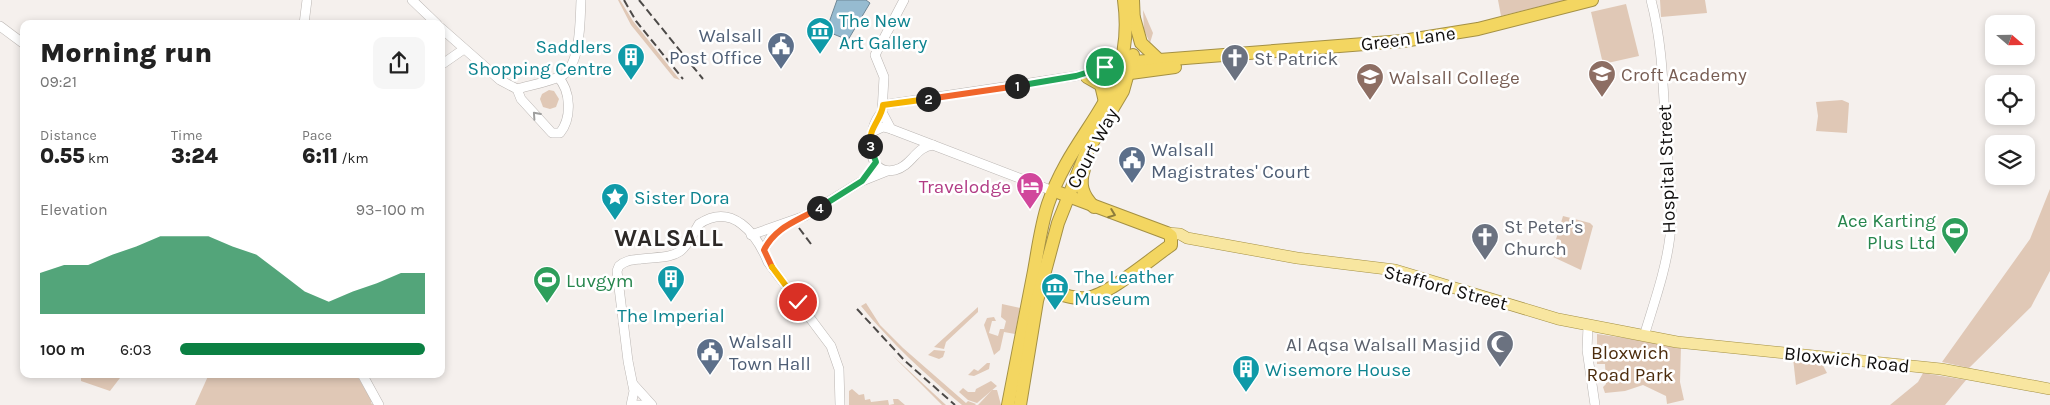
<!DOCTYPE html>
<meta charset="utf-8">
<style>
:root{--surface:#fff;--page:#f6f6f6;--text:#222;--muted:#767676;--accent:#0b8043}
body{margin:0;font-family:Karla,sans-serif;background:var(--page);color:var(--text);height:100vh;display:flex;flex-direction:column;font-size:19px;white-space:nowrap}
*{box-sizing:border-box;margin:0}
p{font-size:16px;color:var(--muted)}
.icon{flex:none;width:28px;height:28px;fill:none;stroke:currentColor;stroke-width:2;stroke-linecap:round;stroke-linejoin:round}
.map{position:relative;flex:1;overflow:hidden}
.panel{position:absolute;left:20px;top:20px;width:425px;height:358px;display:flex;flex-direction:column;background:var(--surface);border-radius:10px;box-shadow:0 2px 8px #0003}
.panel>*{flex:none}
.needle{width:32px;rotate:110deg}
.fabs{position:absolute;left:1985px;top:15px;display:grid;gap:10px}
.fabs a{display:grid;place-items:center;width:50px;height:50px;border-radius:10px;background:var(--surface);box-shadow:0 2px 8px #0003;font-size:25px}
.pin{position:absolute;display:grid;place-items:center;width:42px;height:42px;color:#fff;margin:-21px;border:2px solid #fff;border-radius:50%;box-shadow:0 1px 5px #0007}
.km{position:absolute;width:25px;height:25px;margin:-12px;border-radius:50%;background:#222;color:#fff;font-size:14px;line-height:25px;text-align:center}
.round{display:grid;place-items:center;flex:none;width:52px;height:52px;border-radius:10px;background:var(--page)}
.head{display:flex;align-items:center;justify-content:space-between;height:85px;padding:0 20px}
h1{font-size:28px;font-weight:800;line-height:38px}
.metrics{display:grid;grid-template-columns:repeat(3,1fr);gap:8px;height:85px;padding:5px 20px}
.metrics div{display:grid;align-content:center}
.metrics b{font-size:21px;font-weight:800}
.metrics small{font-size:14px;font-weight:400}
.metrics p{font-size:14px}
.chart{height:140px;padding:10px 20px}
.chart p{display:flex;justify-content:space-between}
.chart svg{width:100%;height:90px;margin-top:5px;fill:var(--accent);opacity:.7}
ul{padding:0 20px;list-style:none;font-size:16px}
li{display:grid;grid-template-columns:80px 60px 1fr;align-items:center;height:38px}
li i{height:12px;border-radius:6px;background:var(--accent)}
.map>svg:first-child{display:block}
.green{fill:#e0c8b6}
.water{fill:#96bbd0;stroke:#6e8796}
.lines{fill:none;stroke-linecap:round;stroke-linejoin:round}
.minor-casing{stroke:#bab5b2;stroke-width:10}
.major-casing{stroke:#a49044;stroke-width:12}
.highway-casing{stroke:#a49044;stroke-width:14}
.minor{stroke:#fff;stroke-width:9}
.major{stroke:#f8e6a0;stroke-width:11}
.highway{stroke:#f3d661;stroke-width:12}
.rail{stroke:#4d4a48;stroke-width:2;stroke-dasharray:8 4;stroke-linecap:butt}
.oneway{stroke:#9f9f9e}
.oneway2{stroke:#8d7c3b}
.split-1-casing{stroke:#fff;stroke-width:10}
.split-2-casing{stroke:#fff;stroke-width:10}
.split-3-casing{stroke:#fff;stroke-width:10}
.split-4-casing{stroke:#fff;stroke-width:10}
.split-5-casing{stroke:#fff;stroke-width:10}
.split-6-casing{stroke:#fff;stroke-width:10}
.split-1{stroke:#22a559;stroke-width:6}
.split-2{stroke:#f0652b;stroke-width:6}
.split-3{stroke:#f5b400;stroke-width:6}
.split-4{stroke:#22a559;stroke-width:6}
.split-5{stroke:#f0652b;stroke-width:6}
.split-6{stroke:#f5b400;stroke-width:6}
.labels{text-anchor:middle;stroke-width:5;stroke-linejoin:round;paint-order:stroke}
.culture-label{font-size:19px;fill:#0d838f;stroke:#fff;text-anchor:start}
.service-label{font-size:19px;fill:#4e5e75;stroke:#fff;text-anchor:start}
.street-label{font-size:19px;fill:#100e0d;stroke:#fff}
.worship-label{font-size:19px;fill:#5b616d;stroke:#fff;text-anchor:start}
.education-label{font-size:19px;fill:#785e54;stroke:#fff;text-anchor:start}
.hotel-label{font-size:19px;fill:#b23c85;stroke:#fff;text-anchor:end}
.leisure-label{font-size:19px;fill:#27864d;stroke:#fff;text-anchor:end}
.park-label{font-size:19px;fill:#4c2c0d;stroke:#fff}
.district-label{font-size:24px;font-weight:bold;letter-spacing:1px;fill:#2d2927;stroke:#fff}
</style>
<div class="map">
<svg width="2050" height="405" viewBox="0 0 2050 405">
<rect width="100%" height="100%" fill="#f5f0ed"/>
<g class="green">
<polygon points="618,0 620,0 633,21 680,80 674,78 631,25"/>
<polygon points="1498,0 1566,0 1501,16"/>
<polygon points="1660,0 1705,0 1707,13 1661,17"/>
<polygon points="1626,4 1639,56 1603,64 1591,12"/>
<polygon points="1143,10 1153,33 1150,43 1144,30"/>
<polygon points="549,90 554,91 559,99 556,107 550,109 543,107 540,99 542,94"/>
<polygon points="1842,100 1849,103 1847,133 1816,131 1818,116 1816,102"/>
<polygon points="2050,189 2050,271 2031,307 1969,368 1942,362 2030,239"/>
<polygon points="1563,216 1590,223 1593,226 1581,270 1551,256"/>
<path d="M866,303L880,325L903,348L966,403L968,401L976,404L975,405H962C926,375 891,343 861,306Z"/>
<polygon points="1002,304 1020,308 1015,334 1004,332 1000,350 994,355 984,325 987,318 994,317 996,321 992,321 989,333 998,336 1000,329 1004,329 1006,321 1001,317"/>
<polygon points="978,307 978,312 946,342 944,349 934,347"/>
<polygon points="1597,334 1681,346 1680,382 1684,400 1667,404 1666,396 1643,385 1625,391 1605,393 1603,387 1606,384 1605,364 1597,364"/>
<polygon points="934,350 945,351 943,357 939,359 928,355"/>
<polygon points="892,355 946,405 942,405"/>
<polygon points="1793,358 1820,360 1827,373 1796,385"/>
<polygon points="987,363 990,363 989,369 974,376 968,375 974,369 978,371"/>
<polygon points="1923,373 1966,380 1945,405 1890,405 1918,382"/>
<polygon points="81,374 123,374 110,391 81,381"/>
<polygon points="209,374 356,374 372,401 371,403 374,405 195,405"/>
<polygon points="991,381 997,386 977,403 968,400 959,392 963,388 968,392 975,392 976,389"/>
<polygon points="852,389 859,395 864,394 865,400 870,399 871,402 888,400 889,405 894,404 893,399 898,399 905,405 849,405 849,391"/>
<polygon points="992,390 997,390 1001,405 978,405"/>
</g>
<polygon class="water" points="837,0 866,0 870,3 848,40 826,31"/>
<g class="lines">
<defs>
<g id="minor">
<polyline points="412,0 437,24"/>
<polyline points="304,24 307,0"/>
<polyline points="0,26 24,44"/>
<path d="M441,28L500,80L517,89L521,99L552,133H560C572,118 571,91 558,77"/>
<polyline points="441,65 464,49"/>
<polyline points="1088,77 1118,75"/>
<path d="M517,89C531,85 550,82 563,75C581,63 580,20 581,0"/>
<polyline points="883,105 1076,76 1121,63"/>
<path d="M882,112C866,128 864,177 895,170C912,166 915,147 933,145"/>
<polyline points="891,129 882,112 884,77 875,55 904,0"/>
<polyline points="872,132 883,127 891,129 1053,191"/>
<polyline points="751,235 805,216 862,181 887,171"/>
<polyline points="764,250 771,237 785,224"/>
<polyline points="1588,326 1587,350 1595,405"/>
<path d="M1644,336C1654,303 1666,270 1670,236C1674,202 1668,169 1666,136C1663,90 1663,45 1651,0"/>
<polyline points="362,374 379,405"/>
<polyline points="633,384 652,405"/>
<path d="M631,405L634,391L628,361L617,271L619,266C626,260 632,260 641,259C680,255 679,259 699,224C732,202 756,233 768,262L831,346L839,369L840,405"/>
<polyline points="637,405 647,405"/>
</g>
<polyline id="major" points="1167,233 1180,234 1187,238 1297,258 1395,270 1558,319 1677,342 1941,369 2050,389"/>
<g id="highway">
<polyline points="1133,0 1134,25"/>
<polyline points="1134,18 1141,43 1159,60"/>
<polyline points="1121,63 1403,41 1478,29 1592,0"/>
<polyline points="1123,74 1175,67"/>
<polyline points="1087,77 1101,85 1105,102"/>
<path d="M1084,169C1079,184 1082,195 1094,207"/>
<path d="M1040,288C1054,291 1071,300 1086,298C1106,297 1152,258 1171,245V236L1167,233L1060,193"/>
<path d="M1008,405C1017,360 1025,316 1034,271C1038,249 1041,225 1048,204C1075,124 1137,96 1124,0"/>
<polyline points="1020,405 1037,301 1058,223 1085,155 1123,91 1133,55"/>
</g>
</defs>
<use href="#minor" class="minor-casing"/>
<use href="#major" class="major-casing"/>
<use href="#highway" class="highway-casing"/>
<use href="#minor" class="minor"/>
<use href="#major" class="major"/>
<use href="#highway" class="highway"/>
<g class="rail">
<polyline points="624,0 636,21 683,79"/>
<polyline points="639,0 703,79"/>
<polyline points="799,228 811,244"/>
<polyline points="857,309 905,361 955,405"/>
</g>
</g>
<defs><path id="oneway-chevron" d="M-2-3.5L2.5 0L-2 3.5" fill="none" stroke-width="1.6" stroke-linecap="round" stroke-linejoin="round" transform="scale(1.25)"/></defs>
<use class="oneway" href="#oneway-chevron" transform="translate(536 115) rotate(-132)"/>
<use class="oneway2" href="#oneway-chevron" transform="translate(1112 214) rotate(21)"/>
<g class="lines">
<defs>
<polyline id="split-1" points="1017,86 1076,76 1105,67"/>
<polyline id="split-2" points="928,99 1017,86"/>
<path id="split-3" d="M870,146C868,128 882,119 883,105L928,99"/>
<polyline id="split-4" points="819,208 862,181 876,162 870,146"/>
<path id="split-5" d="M772,267L764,250C776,226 798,221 819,208"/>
<polyline id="split-6" points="772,267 798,302"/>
</defs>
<use href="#split-1" class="split-1-casing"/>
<use href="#split-2" class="split-2-casing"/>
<use href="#split-3" class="split-3-casing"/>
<use href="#split-4" class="split-4-casing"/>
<use href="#split-5" class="split-5-casing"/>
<use href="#split-6" class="split-6-casing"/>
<use href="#split-1" class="split-1"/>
<use href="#split-2" class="split-2"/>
<use href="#split-3" class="split-3"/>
<use href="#split-4" class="split-4"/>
<use href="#split-5" class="split-5"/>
<use href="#split-6" class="split-6"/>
</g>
<defs>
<symbol id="museum-pin" viewBox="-11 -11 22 30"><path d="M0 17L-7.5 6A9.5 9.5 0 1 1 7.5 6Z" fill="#0f9aa8" stroke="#fff"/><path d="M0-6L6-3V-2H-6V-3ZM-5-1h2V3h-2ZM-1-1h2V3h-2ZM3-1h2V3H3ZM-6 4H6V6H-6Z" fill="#fff"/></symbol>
<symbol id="civic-pin" viewBox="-11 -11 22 30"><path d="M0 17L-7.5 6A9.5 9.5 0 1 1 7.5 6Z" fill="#5c6f8a" stroke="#fff"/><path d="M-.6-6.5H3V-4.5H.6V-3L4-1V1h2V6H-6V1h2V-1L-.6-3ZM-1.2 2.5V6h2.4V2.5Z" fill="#fff"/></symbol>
<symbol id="building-pin" viewBox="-11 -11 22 30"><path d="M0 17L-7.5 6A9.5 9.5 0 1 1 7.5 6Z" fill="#0f9aa8" stroke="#fff"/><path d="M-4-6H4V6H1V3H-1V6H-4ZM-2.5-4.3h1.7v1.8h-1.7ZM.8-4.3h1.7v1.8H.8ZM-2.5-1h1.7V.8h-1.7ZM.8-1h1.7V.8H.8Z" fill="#fff"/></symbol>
<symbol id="church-pin" viewBox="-11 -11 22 30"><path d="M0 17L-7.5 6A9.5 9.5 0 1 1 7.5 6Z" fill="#6b7280" stroke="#fff"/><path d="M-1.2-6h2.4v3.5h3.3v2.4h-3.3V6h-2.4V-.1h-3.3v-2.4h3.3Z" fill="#fff"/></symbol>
<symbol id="school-pin" viewBox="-11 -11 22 30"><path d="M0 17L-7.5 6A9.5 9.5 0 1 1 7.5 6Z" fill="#8d6e63" stroke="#fff"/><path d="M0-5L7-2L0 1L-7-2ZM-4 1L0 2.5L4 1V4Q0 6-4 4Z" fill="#fff"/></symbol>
<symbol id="university-pin" viewBox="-11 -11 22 30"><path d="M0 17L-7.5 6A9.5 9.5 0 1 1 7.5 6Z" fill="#8d6e63" stroke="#fff"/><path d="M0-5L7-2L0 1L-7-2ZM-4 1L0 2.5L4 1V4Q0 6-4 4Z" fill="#fff"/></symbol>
<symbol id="hotel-pin" viewBox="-11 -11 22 30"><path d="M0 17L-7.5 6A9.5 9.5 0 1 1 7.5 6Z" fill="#d1479c" stroke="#fff"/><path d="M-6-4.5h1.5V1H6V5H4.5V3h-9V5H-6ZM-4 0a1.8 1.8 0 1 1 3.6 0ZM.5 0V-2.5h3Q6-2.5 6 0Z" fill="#fff"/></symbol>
<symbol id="sight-pin" viewBox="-11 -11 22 30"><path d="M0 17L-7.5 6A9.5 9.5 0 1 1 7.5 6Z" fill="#0f9aa8" stroke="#fff"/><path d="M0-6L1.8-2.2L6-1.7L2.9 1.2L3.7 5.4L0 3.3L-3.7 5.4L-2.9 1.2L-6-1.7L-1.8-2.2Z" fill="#fff"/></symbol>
<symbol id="stadium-pin" viewBox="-11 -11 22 30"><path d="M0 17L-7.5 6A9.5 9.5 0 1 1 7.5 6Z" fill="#2e9e5b" stroke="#fff"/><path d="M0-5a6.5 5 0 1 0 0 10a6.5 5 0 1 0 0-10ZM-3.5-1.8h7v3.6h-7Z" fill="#fff"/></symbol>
<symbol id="mosque-pin" viewBox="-11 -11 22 30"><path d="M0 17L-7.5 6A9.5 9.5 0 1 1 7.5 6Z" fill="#6b7280" stroke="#fff"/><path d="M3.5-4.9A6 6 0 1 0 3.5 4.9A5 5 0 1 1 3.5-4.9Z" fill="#fff"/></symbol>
</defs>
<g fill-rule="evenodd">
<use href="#museum-pin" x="804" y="15" width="32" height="43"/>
<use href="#civic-pin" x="765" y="30" width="32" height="43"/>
<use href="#building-pin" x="615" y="41" width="32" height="43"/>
<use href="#church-pin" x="1219" y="42" width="32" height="43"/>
<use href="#school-pin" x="1586" y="58" width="32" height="43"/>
<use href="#university-pin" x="1354" y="61" width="32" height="43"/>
<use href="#civic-pin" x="1116" y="144" width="32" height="43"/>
<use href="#hotel-pin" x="1014" y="170" width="32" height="43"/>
<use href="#sight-pin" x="599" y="181" width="32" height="43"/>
<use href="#stadium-pin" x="1939" y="215" width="32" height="43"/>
<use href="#church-pin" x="1469" y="221" width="32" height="43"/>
<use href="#building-pin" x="655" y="263" width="32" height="43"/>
<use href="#stadium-pin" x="531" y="264" width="32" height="43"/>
<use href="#museum-pin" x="1039" y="271" width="32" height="43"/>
<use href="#mosque-pin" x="1484" y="328" width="32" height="43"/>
<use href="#civic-pin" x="694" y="336" width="32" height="43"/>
<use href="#building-pin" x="1230" y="353" width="32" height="43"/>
</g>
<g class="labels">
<g class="culture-label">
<text x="839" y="27">The New<tspan x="839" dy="22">Art Gallery</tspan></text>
<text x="612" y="53" text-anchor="end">Saddlers<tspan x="612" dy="22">Shopping Centre</tspan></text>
<text x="634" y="204">Sister Dora</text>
<text x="1074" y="283">The Leather<tspan x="1074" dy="22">Museum</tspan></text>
<text x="671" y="322" text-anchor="middle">The Imperial</text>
<text x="1265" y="376">Wisemore House</text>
</g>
<g class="service-label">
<text x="762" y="42" text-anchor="end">Walsall<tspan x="762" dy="22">Post Office</tspan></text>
<text x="1151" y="156">Walsall<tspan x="1151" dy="22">Magistrates' Court</tspan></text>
<text x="729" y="348">Walsall<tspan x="729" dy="22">Town Hall</tspan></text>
</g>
<g class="street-label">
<text transform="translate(1408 38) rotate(-7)" y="7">Green Lane</text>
<text transform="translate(1092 148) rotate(-62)" y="7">Court Way</text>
<text transform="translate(1666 169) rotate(-92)" y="7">Hospital Street</text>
<text transform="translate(1446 287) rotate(15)" y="7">Stafford Street</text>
<text transform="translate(1847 359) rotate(6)" y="7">Bloxwich Road</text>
</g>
<g class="worship-label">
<text x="1254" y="65">St Patrick</text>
<text x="1504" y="233">St Peter's<tspan x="1504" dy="22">Church</tspan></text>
<text x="1481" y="351" text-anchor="end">Al Aqsa Walsall Masjid</text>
</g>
<g class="education-label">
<text x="1621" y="81">Croft Academy</text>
<text x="1389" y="84">Walsall College</text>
</g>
<g class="hotel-label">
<text x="1011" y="193">Travelodge</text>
</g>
<g class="leisure-label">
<text x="1936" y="227">Ace Karting<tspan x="1936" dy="22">Plus Ltd</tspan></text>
<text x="566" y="287" text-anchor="start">Luvgym</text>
</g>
<g class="park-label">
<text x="1630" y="359">Bloxwich<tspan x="1630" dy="22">Road Park</tspan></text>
</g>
<g class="district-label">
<text x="669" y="246">WALSALL</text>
</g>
</g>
</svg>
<div class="fabs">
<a><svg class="needle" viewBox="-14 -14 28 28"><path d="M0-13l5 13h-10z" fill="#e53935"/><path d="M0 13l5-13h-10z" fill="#767676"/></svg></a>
<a><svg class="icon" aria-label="locate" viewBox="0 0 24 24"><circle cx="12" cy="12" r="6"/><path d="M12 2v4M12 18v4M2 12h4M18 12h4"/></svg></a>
<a><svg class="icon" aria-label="layers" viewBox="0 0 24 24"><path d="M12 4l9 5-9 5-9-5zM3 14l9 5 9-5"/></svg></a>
</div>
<div class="pin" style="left:1105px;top:67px;background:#1e9e55"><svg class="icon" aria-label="arrive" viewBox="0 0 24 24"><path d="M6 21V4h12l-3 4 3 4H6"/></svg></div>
<div class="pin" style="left:798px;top:302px;background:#d93025"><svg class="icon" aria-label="check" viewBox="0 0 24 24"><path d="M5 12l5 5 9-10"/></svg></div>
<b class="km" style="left:1017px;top:86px">1</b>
<b class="km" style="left:928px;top:99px">2</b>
<b class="km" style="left:870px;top:146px">3</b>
<b class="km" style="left:819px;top:208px">4</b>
<section class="panel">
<div class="head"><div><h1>Morning run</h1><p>09:21</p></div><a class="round"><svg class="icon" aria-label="share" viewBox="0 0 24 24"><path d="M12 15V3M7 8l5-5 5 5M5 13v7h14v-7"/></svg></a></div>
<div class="metrics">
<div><p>Distance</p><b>0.55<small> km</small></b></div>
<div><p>Time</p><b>3:24</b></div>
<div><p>Pace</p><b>6:11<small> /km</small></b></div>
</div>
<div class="chart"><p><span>Elevation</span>93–100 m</p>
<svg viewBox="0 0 160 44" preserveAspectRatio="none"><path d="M0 44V24L10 20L20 20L30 15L40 11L50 6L60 6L70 6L80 11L90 15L100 24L110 33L120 38L130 33L140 29L150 24L160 24V44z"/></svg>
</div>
<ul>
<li><b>100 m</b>6:03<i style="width:100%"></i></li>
</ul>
</section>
</div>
